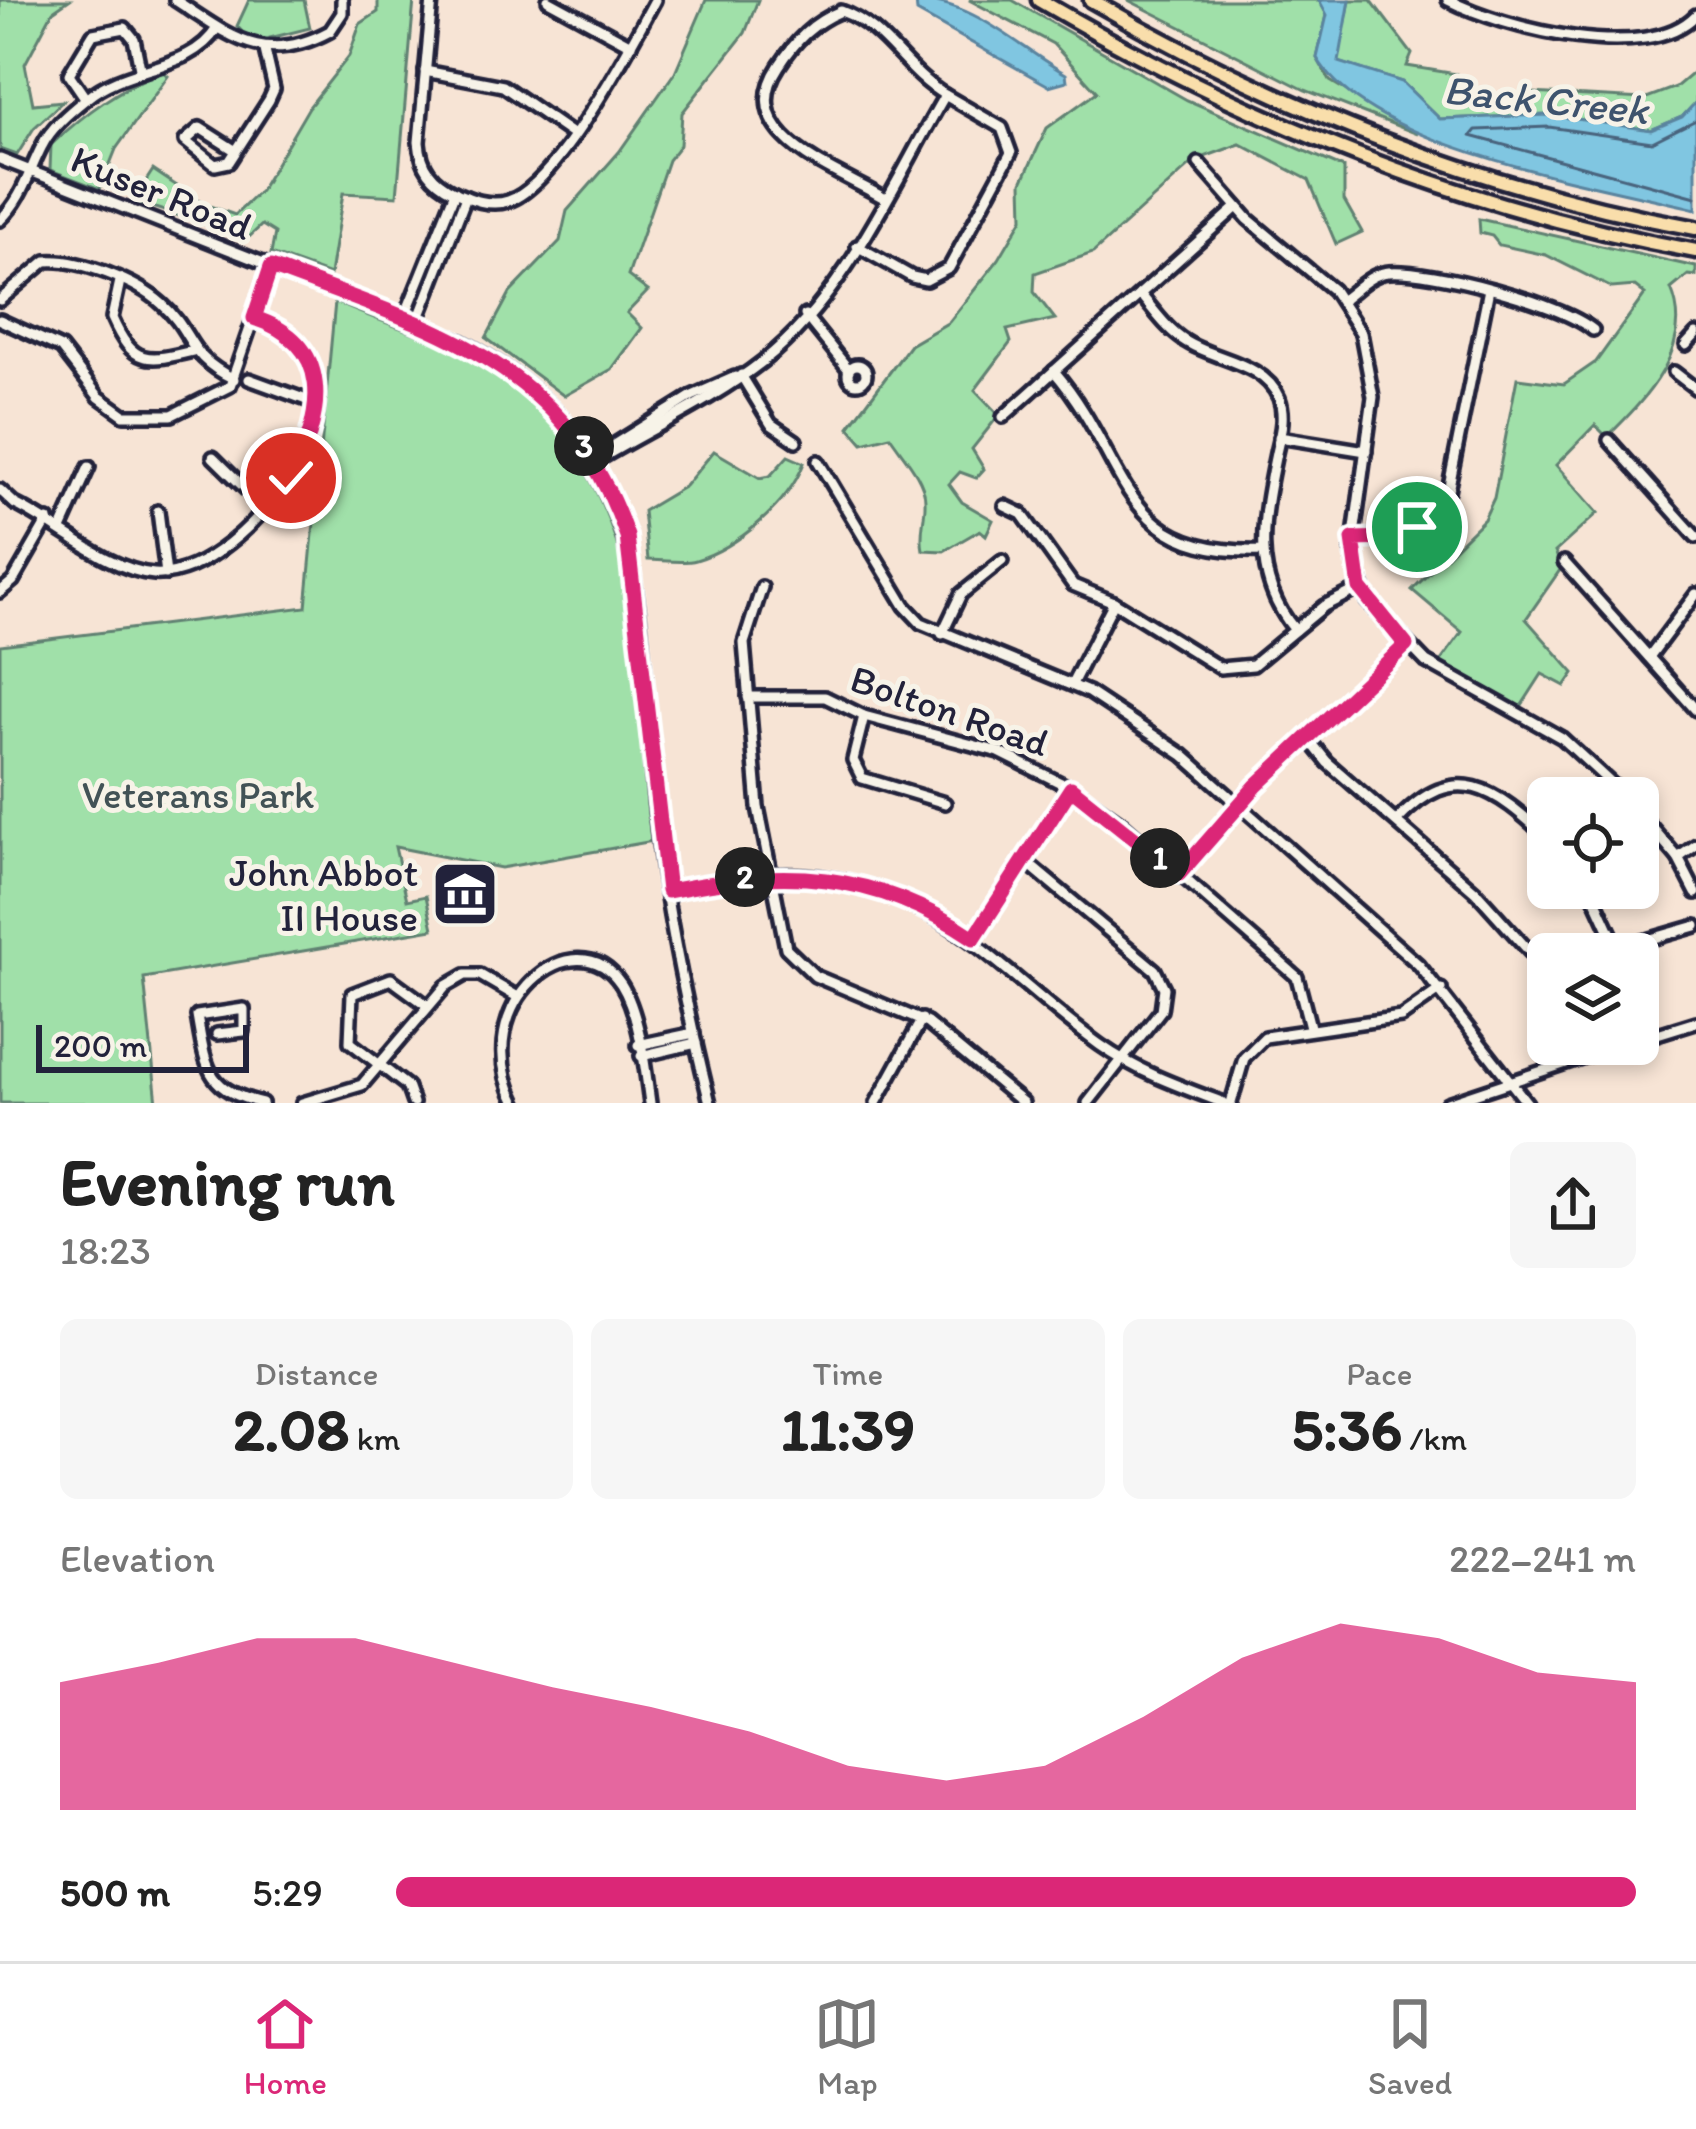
<!DOCTYPE html>
<meta charset="utf-8">
<style>
:root{--surface:#fff;--page:#f6f6f6;--text:#222;--muted:#767676;--line:#e0e0e0;--accent:#db2777}
body{margin:0;font-family:Itim,sans-serif;background:var(--page);color:var(--text);height:100vh;display:flex;flex-direction:column;font-size:45px;white-space:nowrap}
*{box-sizing:border-box;margin:0}
p{font-size:39px;color:var(--muted)}
.icon{flex:none;width:66px;height:66px;fill:none;stroke:currentColor;stroke-width:2;stroke-linecap:round;stroke-linejoin:round}
.map{position:relative;height:1103px;overflow:hidden}
.details{display:flex;flex-direction:column;background:var(--surface);flex:1}
.details>*{flex:none}
.fabs{position:absolute;left:1527px;top:777px;display:grid;gap:24px}
.fabs a{display:grid;place-items:center;width:132px;height:132px;border-radius:18px;background:var(--surface);box-shadow:0 6px 18px #0003;font-size:60px}
.scale{position:absolute;left:36px;bottom:30px;width:213px;box-sizing:border-box;padding-left:12px;border:6px solid #22223b;border-top:0;font-size:33px;line-height:42px;white-space:nowrap;color:#22223b;-webkit-text-stroke:9px #f7f3e8;paint-order:stroke}
.pin{position:absolute;display:grid;place-items:center;width:102px;height:102px;color:#fff;margin:-51px;border:6px solid #fff;border-radius:50%;box-shadow:0 3px 12px #0007}
.km{position:absolute;width:60px;height:60px;margin:-30px;border-radius:50%;background:#222;color:#fff;font-size:33px;line-height:60px;text-align:center}
.round{display:grid;place-items:center;flex:none;width:126px;height:126px;border-radius:18px;background:var(--page)}
.summary{display:flex;align-items:center;justify-content:space-between;height:204px;padding:0 60px}
h1{font-size:66px;font-weight:700;line-height:90px}
.figures{display:grid;grid-template-columns:repeat(3,1fr);gap:18px;height:204px;padding:12px 60px}
.figures div{display:grid;align-content:center;border-radius:18px;background:var(--page);text-align:center}
.figures b{font-size:60px;font-weight:700}
.figures small{font-size:33px;font-weight:400}
.figures p{font-size:33px}
.chart{height:336px;padding:24px 60px}
.chart p{display:flex;justify-content:space-between}
.chart svg{width:100%;height:216px;margin-top:12px;fill:var(--accent);opacity:.7}
ul{padding:0 60px;list-style:none;font-size:39px}
li{display:grid;grid-template-columns:192px 144px 1fr;align-items:center;height:90px}
li i{height:30px;border-radius:15px;background:var(--accent)}
.dock{display:flex;justify-content:space-around;align-items:center;height:168px;border-top:3px solid var(--line);background:var(--surface);font-size:33px;color:var(--muted)}
.dock a{display:grid;justify-items:center;gap:6px}
.dock .active{color:var(--accent)}
.map>svg:first-child{display:block}
.green{fill:#a0e0a9;stroke:#618172;stroke-width:3}
.water{fill:#80c6e1;stroke:#5a849f;stroke-width:3}
.lines{fill:none;stroke-linecap:round;stroke-linejoin:round}
.shore{stroke:#48647d;stroke-width:3}
.minor-casing{stroke:#22223b;stroke-width:18}
.highway-casing{stroke:#22223b;stroke-width:21}
.minor{stroke:#f7f3e8;stroke-width:9}
.highway{stroke:#f9deab;stroke-width:12}
.route-casing{stroke:#fff;stroke-width:24}
.route{stroke:#db2777;stroke-width:15}
.labels{text-anchor:middle;stroke-width:10;stroke-linejoin:round;paint-order:stroke}
.street-label{font-size:39px;fill:#22223b;stroke:#f7f3e8}
.park-label{font-size:39px;fill:#425256;stroke:#f7f3e8}
.poi-label{font-size:39px;fill:#22223b;stroke:#f7f3e8;text-anchor:end}
.water-label{font-size:42px;font-style:italic;fill:#3e536d;stroke:#f7f3e8}
</style>
<div class="map">
<svg width="1696" height="1103" viewBox="0 0 1696 1103">
<rect width="100%" height="100%" fill="#f7e4d5"/>
<filter id="ink" filterUnits="userSpaceOnUse"><feTurbulence type="fractalNoise" baseFrequency=".00833" numOctaves="2"/><feDisplacementMap in="SourceGraphic" scale="24" xChannelSelector="R" yChannelSelector="G"/><feConvolveMatrix kernelMatrix="1 2 1 2 8 2 1 2 1" color-interpolation-filters="sRGB"/></filter>
<g filter="url(#ink)">
<g class="green">
<polygon points="0,0 69,0 53,11 25,64 33,104 63,101 34,128 17,155 0,149"/>
<polygon points="249,0 304,0 310,28 270,38 270,44 251,42 237,26"/>
<polygon points="378,0 414,0 397,196 343,193 330,275 271,254 275,233 262,225 248,238 133,201 153,170 204,204 235,215 260,191 309,107 349,56 360,24 378,12"/>
<polygon points="706,0 758,0 745,33 682,113 680,145 668,160 628,276 648,291 627,313 642,328 612,369 564,396 486,338 510,293 560,241 567,211 619,152 675,72"/>
<path d="M969,0H1012L1187,100L1344,168V200L1362,232L1336,244L1309,180L1240,144L1196,160L1093,253L1035,273L1034,292L1055,319L1007,330L1011,342L975,390L999,415L972,449L984,469L976,478L960,472L949,484L962,502L993,520L986,535L980,530L944,551L923,550C919,530 926,519 925,500C925,479 901,453 890,436L863,443L849,427L910,345L949,322L999,259L1023,218L1022,182L1047,128L1097,92L1053,44Z"/>
<polygon points="1128,0 1319,0 1327,15 1317,58 1330,81 1418,134 1305,90"/>
<polygon points="1350,0 1371,0 1412,54 1407,66 1456,74 1451,89 1497,105 1531,93 1644,99 1676,87 1696,70 1696,102 1682,117 1651,130 1549,115 1440,119 1402,82 1338,62"/>
<path d="M162,71L168,76L116,149L100,189L50,170L51,145C86,112 118,89 162,71Z"/>
<path d="M1479,219L1696,267V276L1688,275L1671,289C1696,347 1646,399 1607,437L1595,425L1556,465L1598,513L1555,552L1562,567L1526,619L1574,673L1565,686L1542,674L1520,708L1438,665L1462,632L1412,590L1484,519L1494,498L1517,378L1564,384L1596,362L1645,294L1635,286L1612,288L1546,255L1499,245L1492,236L1480,233Z"/>
<path d="M335,302C385,325 440,338 487,367C649,470 640,671 659,840L501,868L395,847L407,900L426,896L433,929L144,978L157,1103H0V645L306,607Z"/>
<path d="M714,451L760,478L770,476L788,456L804,463C788,505 736,548 696,560C683,564 662,560 648,560L643,511L685,486Z"/>
</g>
<g class="water">
<path d="M916,0C973,0 1019,48 1066,74L1067,81L1049,86L917,12Z"/>
<path d="M1319,0H1350L1339,62L1402,82L1440,119L1549,115L1651,130L1682,117L1696,102V209C1597,184 1370,149 1317,58L1327,15Z"/>
</g>
<g class="lines">
<polyline class="shore" points="1696,120 1652,142 1549,127 1476,130 1471,136 1696,197"/>
<defs>
<g id="minor">
<path d="M175,0C231,36 263,67 330,31L342,13V0"/>
<path d="M432,0L419,142C421,167 432,181 454,192C470,199 490,207 508,201C556,187 631,45 655,0"/>
<polyline points="548,0 631,45"/>
<path d="M1448,0C1503,28 1647,66 1696,15"/>
<polyline points="425,71 503,86 572,134"/>
<polyline points="86,99 69,74 93,34 125,28 134,39 140,68"/>
<polyline points="236,151 200,128 185,141 215,165 229,162 269,100 274,89 265,50"/>
<path d="M0,159L461,341C664,449 634,621 656,817C666,912 687,1010 710,1103"/>
<polyline points="1199,163 1248,219 1333,290 1361,333 1373,397 1352,550 1367,601 1426,662 1562,738 1627,798"/>
<path d="M884,198C835,169 733,136 779,66C796,40 812,23 841,11C886,27 903,70 945,95"/>
<path d="M0,220C23,198 28,173 42,146C51,127 71,111 87,98C126,65 191,71 217,28"/>
<path d="M120,281L112,318C133,366 148,362 193,351"/>
<path d="M1140,294C1154,310 1167,330 1185,341C1214,360 1264,362 1279,398C1286,416 1280,435 1276,453C1263,516 1250,577 1295,630"/>
<path d="M0,300L46,261C79,258 138,282 162,304C195,334 185,355 234,379"/>
<path d="M1342,300C1356,290 1371,273 1389,272C1431,269 1561,303 1593,330"/>
<polyline points="805,315 849,370"/>
<polyline points="404,318 455,192"/>
<polyline points="0,320 61,348 99,397 124,415 172,415 230,386 271,267"/>
<polyline points="417,323 466,197"/>
<polyline points="1686,345 1696,334"/>
<circle cx="857" cy="374" r="9"/>
<path d="M1054,371C1131,460 1115,556 1263,551"/>
<polyline points="1674,372 1696,389"/>
<polyline points="741,375 771,424 796,441"/>
<polyline points="249,379 312,402"/>
<polyline points="1003,417 1237,207"/>
<polyline points="1279,437 1366,451"/>
<polyline points="1609,440 1696,537"/>
<polyline points="599,454 692,396 735,377"/>
<polyline points="213,457 264,507"/>
<path d="M591,458L605,456C658,425 716,398 763,361C846,296 893,184 945,95L1002,128L1011,153L949,268L926,280L912,277L857,246"/>
<polyline points="818,461 905,606 921,623 1088,692 1183,755 1419,965 1527,1103"/>
<path d="M0,490L15,504C57,524 109,571 154,574C247,580 402,364 254,318"/>
<polyline points="1005,506 1022,514 1073,585 1114,602 1220,668 1253,665 1324,606 1360,588"/>
<polyline points="158,511 166,574"/>
<polyline points="62,527 89,467"/>
<path d="M1353,539C1395,540 1427,531 1448,491L1489,289"/>
<polyline points="1564,562 1696,710"/>
<polyline points="762,587 744,643 758,807 786,948 815,976 927,1023 1023,1103"/>
<polyline points="0,592 13,581 48,520"/>
<polyline points="942,634 961,594 1002,561"/>
<polyline points="1649,657 1696,594"/>
<polyline points="1072,684 1114,602"/>
<polyline points="748,697 825,697 864,716 999,752 1071,788 1119,821 1297,977 1310,1027"/>
<polyline points="864,716 853,760 862,778 945,803"/>
<polyline points="1307,737 1327,762 1475,891 1530,952 1548,962"/>
<polyline points="1638,811 1678,858 1696,893"/>
<path d="M1397,821C1456,758 1495,789 1548,838"/>
<polyline points="1678,858 1696,845"/>
<polyline points="1025,861 1155,970 1164,988 1161,1010 1088,1103"/>
<polyline points="1179,874 1256,786 1406,645"/>
<polyline points="1590,888 1618,949"/>
<path d="M668,891C713,882 758,872 804,875C939,886 999,972 1100,1045C1138,1072 1181,1087 1224,1103"/>
<polyline points="973,938 1071,788"/>
<polyline points="1599,954 1696,926"/>
<path d="M217,1034L244,1031V1009L197,1016C206,1068 206,1090 262,1103"/>
<polyline points="1638,1040 1696,1022"/>
<polyline points="638,1045 694,1033"/>
<polyline points="641,1056 696,1043"/>
<polyline points="302,1103 362,1085 446,986 465,975 480,975 516,996"/>
<polyline points="413,1103 407,1086 350,1042 352,994 391,979 428,1006"/>
<path d="M516,1103C465,1006 575,914 621,984C640,1014 645,1068 650,1103"/>
<polyline points="876,1103 922,1019"/>
<polyline points="1231,1103 1244,1058 1265,1037 1401,1017 1441,989"/>
<polyline points="1447,1103 1623,1044"/>
</g>
<g id="highway">
<path d="M1039,0C1244,120 1461,209 1696,251"/>
<path d="M1091,0C1277,108 1484,190 1696,228"/>
</g>
</defs>
<use href="#minor" class="minor-casing"/>
<use href="#highway" class="highway-casing"/>
<use href="#minor" class="minor"/>
<use href="#highway" class="highway"/>
</g>
</g>
<g class="lines" filter="url(#ink)">
<defs>
<path id="route" d="M291,478C324,414 335,344 254,318L271,267C429,327 566,360 627,536L668,891C784,868 872,869 974,938L1071,788L1179,874L1256,786L1406,645L1360,588L1353,539L1393,538L1417,527"/>
</defs>
<use href="#route" class="route-casing"/>
<use href="#route" class="route"/>
</g>
<defs>
<symbol id="museum-square" viewBox="-11 -11 22 22"><rect x="-9" y="-9" width="18" height="18" rx="4" fill="#22223b" stroke="#f7f3e8"/><path d="M0-6L6-3V-2H-6V-3ZM-5-1h2V3h-2ZM-1-1h2V3h-2ZM3-1h2V3H3ZM-6 4H6V6H-6Z" fill="#fff"/></symbol>
</defs>
<g fill-rule="evenodd">
<use href="#museum-square" x="427" y="856" width="76" height="76"/>
</g>
<g class="labels">
<g class="street-label">
<text transform="translate(162 192) rotate(22)" y="14">Kuser Road</text>
<text transform="translate(950 710) rotate(19)" y="14">Bolton Road</text>
</g>
<g class="park-label">
<text x="198" y="808">Veterans Park</text>
</g>
<g class="poi-label">
<text x="418" y="886">John Abbot<tspan x="418" dy="45">II House</tspan></text>
</g>
<g class="water-label">
<text transform="translate(1546 99) rotate(6)" y="15">Back Creek</text>
</g>
</g>
</svg>
<div class="fabs">
<a><svg class="icon" aria-label="locate" viewBox="0 0 24 24"><circle cx="12" cy="12" r="6"/><path d="M12 2v4M12 18v4M2 12h4M18 12h4"/></svg></a>
<a><svg class="icon" aria-label="layers" viewBox="0 0 24 24"><path d="M12 4l9 5-9 5-9-5zM3 14l9 5 9-5"/></svg></a>
</div>
<div class="scale">200 m</div>
<div class="pin" style="left:1417px;top:527px;background:#1e9e55"><svg class="icon" aria-label="arrive" viewBox="0 0 24 24"><path d="M6 21V4h12l-3 4 3 4H6"/></svg></div>
<div class="pin" style="left:291px;top:478px;background:#d93025"><svg class="icon" aria-label="check" viewBox="0 0 24 24"><path d="M5 12l5 5 9-10"/></svg></div>
<b class="km" style="left:1160px;top:858px">1</b>
<b class="km" style="left:745px;top:877px">2</b>
<b class="km" style="left:584px;top:446px">3</b>
</div>
<section class="details">
<div class="summary"><div><h1>Evening run</h1><p>18:23</p></div><a class="round"><svg class="icon" aria-label="share" viewBox="0 0 24 24"><path d="M12 15V3M7 8l5-5 5 5M5 13v7h14v-7"/></svg></a></div>
<div class="figures">
<div><p>Distance</p><b>2.08<small> km</small></b></div>
<div><p>Time</p><b>11:39</b></div>
<div><p>Pace</p><b>5:36<small> /km</small></b></div>
</div>
<div class="chart"><p><span>Elevation</span>222–241 m</p>
<svg viewBox="0 0 160 44" preserveAspectRatio="none"><path d="M0 44V18L10 14L20 9L30 9L40 14L50 19L60 23L70 28L80 35L90 38L100 35L110 25L120 13L130 6L140 9L150 16L160 18V44z"/></svg>
</div>
<ul>
<li><b>500 m</b>5:29<i style="width:100%"></i></li>
</ul>
</section>
<nav class="dock">
<a class="active"><svg class="icon" aria-label="home" viewBox="0 0 24 24"><path d="M3 11l9-7 9 7M6 9v11h12V9"/></svg>Home</a>
<a><svg class="icon" aria-label="map" viewBox="0 0 24 24"><path d="M3 6l6-2 6 2 6-2v14l-6 2-6-2-6 2zM9 4v14M15 6v14"/></svg>Map</a>
<a><svg class="icon" aria-label="saved" viewBox="0 0 24 24"><path d="M7 4h10v16l-5-4-5 4z"/></svg>Saved</a>
</nav>
